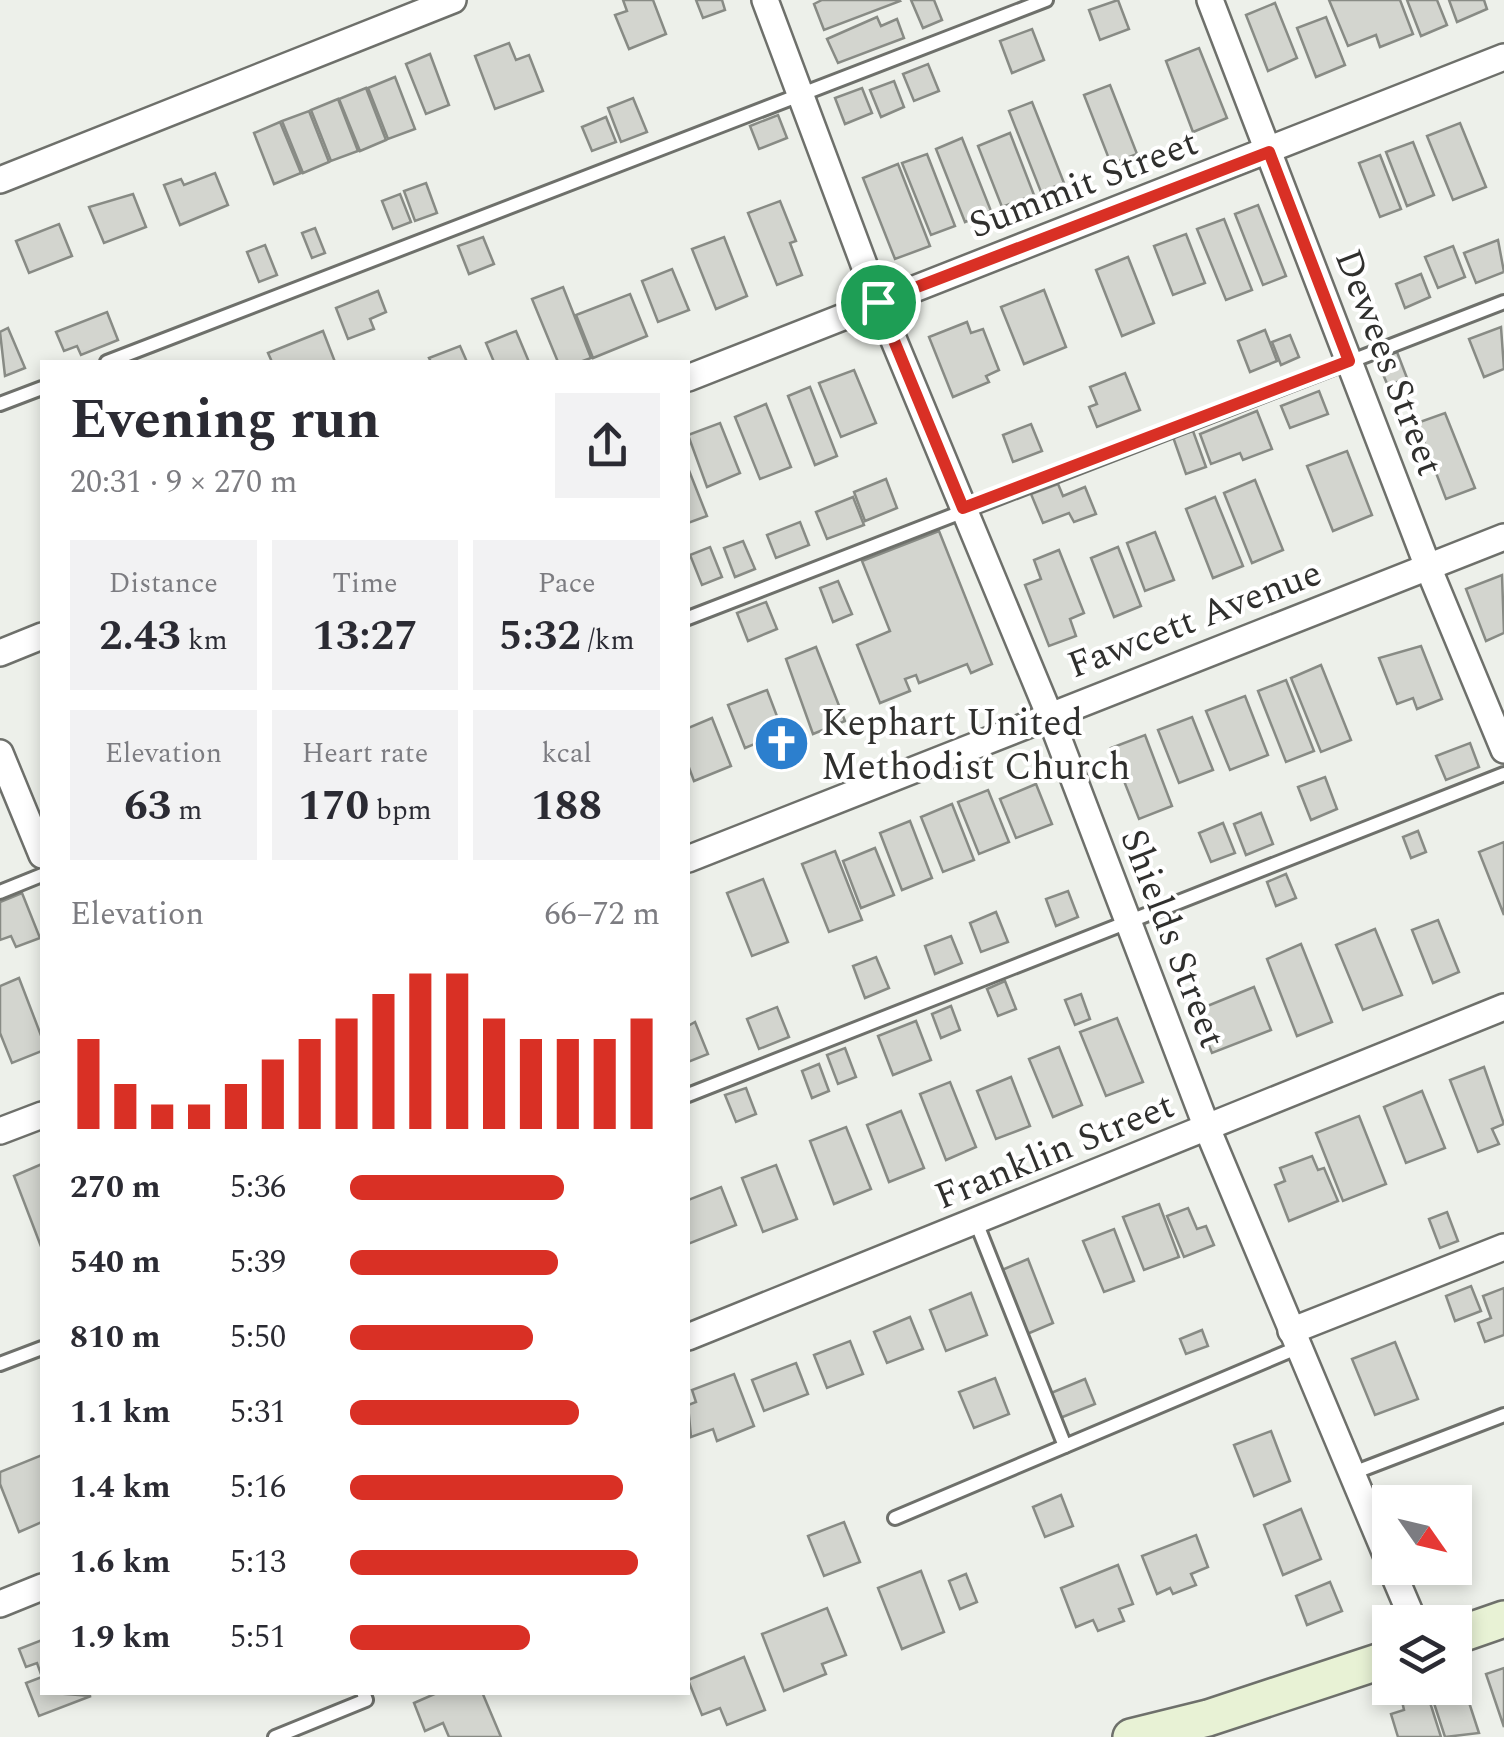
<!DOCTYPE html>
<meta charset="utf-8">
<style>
:root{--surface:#fff;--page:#f2f2f3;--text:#2b2b33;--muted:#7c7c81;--accent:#d93025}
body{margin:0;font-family:Spectral,serif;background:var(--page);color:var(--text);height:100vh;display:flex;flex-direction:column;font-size:38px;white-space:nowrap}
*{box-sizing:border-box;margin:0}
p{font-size:32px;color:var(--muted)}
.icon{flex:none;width:55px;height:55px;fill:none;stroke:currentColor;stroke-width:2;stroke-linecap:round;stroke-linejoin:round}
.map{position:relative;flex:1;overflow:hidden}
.details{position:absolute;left:40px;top:360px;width:650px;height:1335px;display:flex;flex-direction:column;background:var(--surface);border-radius:0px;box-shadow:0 5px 15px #0003}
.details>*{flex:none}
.needle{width:65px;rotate:124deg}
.fabs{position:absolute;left:1372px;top:1485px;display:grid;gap:20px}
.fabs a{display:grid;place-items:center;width:100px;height:100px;border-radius:0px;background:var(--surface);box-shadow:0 5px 15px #0003;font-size:50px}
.pin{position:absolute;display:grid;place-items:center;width:85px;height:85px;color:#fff;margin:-42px;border:5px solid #fff;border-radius:50%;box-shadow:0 2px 10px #0007}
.round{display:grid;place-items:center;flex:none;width:105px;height:105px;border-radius:0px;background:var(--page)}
.summary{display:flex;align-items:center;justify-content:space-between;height:170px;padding:0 30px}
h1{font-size:55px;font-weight:700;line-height:75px}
.figures{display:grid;grid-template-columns:repeat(3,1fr);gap:15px;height:170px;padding:10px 30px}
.figures div{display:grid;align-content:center;border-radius:0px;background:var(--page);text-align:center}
.figures b{font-size:42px;font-weight:700}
.figures small{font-size:28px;font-weight:400}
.figures p{font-size:28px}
.chart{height:280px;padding:20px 30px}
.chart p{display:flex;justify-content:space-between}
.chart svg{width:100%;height:180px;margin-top:10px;stroke:var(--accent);stroke-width:6}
ul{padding:0 30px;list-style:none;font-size:32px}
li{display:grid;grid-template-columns:160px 120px 1fr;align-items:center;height:75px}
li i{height:25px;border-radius:12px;background:var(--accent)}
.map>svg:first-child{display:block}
.building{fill:#d3d5cf;stroke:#888b85;stroke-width:2.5}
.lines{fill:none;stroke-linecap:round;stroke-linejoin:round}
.service-casing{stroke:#6e706b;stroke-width:18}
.minor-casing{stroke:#6e706b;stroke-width:30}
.secondary-casing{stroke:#6e706b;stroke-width:40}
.service{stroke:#fff;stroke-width:12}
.minor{stroke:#fff;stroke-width:25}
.secondary{stroke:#e8f2d5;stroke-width:35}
.route-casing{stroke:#fff;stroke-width:20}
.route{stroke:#d93025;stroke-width:12}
.labels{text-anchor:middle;stroke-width:8;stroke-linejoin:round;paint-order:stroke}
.street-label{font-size:38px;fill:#30302e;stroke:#fff}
.poi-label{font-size:38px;fill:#30302e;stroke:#fff;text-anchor:start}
</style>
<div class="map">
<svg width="1504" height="1737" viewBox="0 0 1504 1737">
<rect width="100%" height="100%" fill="#edf0ea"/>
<g class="building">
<polygon points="623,0 653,0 666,34 629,49 615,15 627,11"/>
<polygon points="696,0 722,0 725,10 703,18"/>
<polygon points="822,0 899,0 900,1 824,30 814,4"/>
<polygon points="911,0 934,0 942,20 923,28"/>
<polygon points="1118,0 1129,29 1100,40 1089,10"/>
<polygon points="1329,0 1400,0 1413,34 1380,47 1376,35 1348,46"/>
<polygon points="1407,0 1437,0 1447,25 1421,36"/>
<polygon points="1449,0 1484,0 1487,9 1457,22"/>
<polygon points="1275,3 1297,58 1268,71 1246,15"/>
<polygon points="877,17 881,26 897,19 904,38 838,63 827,39"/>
<polygon points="1326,17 1345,65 1316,77 1297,28"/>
<polygon points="1032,29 1044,60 1012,73 1000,41"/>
<polygon points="509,43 516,60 529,55 543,91 495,109 475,56"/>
<polygon points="1199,48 1227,118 1193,132 1166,61"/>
<polygon points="430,54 449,105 426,114 406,64"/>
<polygon points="928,64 939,91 914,101 903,74"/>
<polygon points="395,77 415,129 388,139 368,88"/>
<polygon points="894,81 904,107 881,117 870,90"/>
<polygon points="1110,85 1137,154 1111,164 1084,95"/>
<polygon points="366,88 386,140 360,151 339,99"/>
<polygon points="862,88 872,113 845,124 835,98"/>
<polygon points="633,98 647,132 621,142 608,108"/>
<polygon points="338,99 358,151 331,161 311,110"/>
<polygon points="1032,102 1064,183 1041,192 1009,111"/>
<polygon points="309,111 329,162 303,173 282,121"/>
<polygon points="778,115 787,138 759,149 750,126"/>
<polygon points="606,117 616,142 592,151 582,127"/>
<polygon points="280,122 301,173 274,184 254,133"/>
<polygon points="1460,123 1486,187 1453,200 1427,136"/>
<polygon points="1010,133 1034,195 1002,207 978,146"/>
<polygon points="962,138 991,211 965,222 936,149"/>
<polygon points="1413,142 1434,195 1407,206 1386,152"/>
<polygon points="927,154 955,226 931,235 902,163"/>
<polygon points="1380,155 1401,209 1380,217 1359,163"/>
<polygon points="898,164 930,246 895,259 863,178"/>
<polygon points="215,173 228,205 180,225 164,185 181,179 184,185"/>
<polygon points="426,183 437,213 415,221 404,191"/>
<polygon points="133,194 146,227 104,243 89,207"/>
<polygon points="400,194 411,222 393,229 382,201"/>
<polygon points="780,201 796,241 790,243 802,275 777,285 748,213"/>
<polygon points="1258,205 1286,276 1263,285 1235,214"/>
<polygon points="1224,219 1252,290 1226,300 1197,229"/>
<polygon points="59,224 72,256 29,273 16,241"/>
<polygon points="315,228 325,253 312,258 302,233"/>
<polygon points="1186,234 1205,283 1173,295 1154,246"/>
<polygon points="483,237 494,264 469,274 458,246"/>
<polygon points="724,237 747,296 716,309 692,249"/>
<polygon points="1498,240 1504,272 1476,283 1464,253"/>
<polygon points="265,245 277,275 259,282 247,252"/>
<polygon points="1453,246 1465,277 1438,288 1425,257"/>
<polygon points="1128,257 1154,323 1122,336 1096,270"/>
<polygon points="672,269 689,310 658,322 642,281"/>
<polygon points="1421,274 1430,297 1405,308 1396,284"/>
<polygon points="563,287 591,358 580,362 558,362 532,299"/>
<polygon points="1044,290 1066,347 1024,364 1001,307"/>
<polygon points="378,291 386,312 370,319 374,329 348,339 336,308"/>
<polygon points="630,294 647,336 593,358 576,315"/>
<polygon points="107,312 118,340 81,355 77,346 64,351 56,332"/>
<polygon points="967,322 971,333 983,329 999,370 986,376 989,382 953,397 929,337"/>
<polygon points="1501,327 1504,369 1484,377 1469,339"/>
<polygon points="8,328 25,368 5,376 0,332"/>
<polygon points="1265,330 1277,361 1250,372 1238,341"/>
<polygon points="323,331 335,362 272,362 268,353"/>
<polygon points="516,331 529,362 494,362 486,343"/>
<polygon points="1290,335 1299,357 1281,365 1272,342"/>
<polygon points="460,346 467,362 431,362 429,358"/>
<polygon points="1397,352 1407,378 1388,386 1377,360"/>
<polygon points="854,370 876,423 841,437 819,383"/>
<polygon points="1125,373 1140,410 1097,427 1089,407 1097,404 1090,387"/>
<polygon points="810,387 837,456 815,465 788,396"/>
<polygon points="1319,391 1328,414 1290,428 1281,406"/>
<polygon points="766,404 791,467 760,479 735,417"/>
<polygon points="1257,411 1272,449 1243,460 1240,453 1211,464 1200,434"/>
<polygon points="1445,413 1475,488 1446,499 1417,423"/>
<polygon points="720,423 740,473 707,487 688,435"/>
<polygon points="1031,424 1042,451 1013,462 1003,435"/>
<polygon points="1193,431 1206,467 1186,474 1173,437"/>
<polygon points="1347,451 1372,515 1333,531 1307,466"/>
<polygon points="688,468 707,516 688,523"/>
<polygon points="886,479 897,508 865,521 854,492"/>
<polygon points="1255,480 1283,550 1252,563 1224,493"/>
<polygon points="1058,484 1063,496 1085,487 1096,514 1074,522 1069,513 1043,523 1031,494"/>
<polygon points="853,497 864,525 827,539 816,512"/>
<polygon points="1215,497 1243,566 1213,578 1186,509"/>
<polygon points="800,522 809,545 776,558 767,535"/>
<polygon points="939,531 992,664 971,673 967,664 919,683 916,675 905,679 910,691 880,703 857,645 890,631 862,561"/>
<polygon points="1155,532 1174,580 1145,591 1127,543"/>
<polygon points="743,541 755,569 735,577 724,548"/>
<polygon points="710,547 722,577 702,585 690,555"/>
<polygon points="1118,547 1141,606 1114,617 1091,558"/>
<polygon points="1059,550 1084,613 1070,619 1076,636 1049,646 1025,585 1041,579 1034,560"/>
<polygon points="1502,575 1504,633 1486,641 1466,589"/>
<polygon points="838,581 852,614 833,622 820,588"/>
<polygon points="766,602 777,629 748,641 737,613"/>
<polygon points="1421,646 1442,699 1417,709 1413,698 1397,704 1379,658"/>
<polygon points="816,647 845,721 813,734 786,659"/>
<polygon points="1321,665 1351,740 1321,752 1291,678"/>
<polygon points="1286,680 1314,751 1286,762 1258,691"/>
<polygon points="767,690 783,732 745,748 728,705"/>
<polygon points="1245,696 1268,755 1230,770 1206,711"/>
<polygon points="1192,717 1213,770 1179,783 1158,730"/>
<polygon points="712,718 731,766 694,781 688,765 688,728"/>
<polygon points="1145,735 1172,806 1139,819 1111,748"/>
<polygon points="1470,743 1479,767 1446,780 1436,756"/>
<polygon points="1325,777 1337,809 1311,820 1298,787"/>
<polygon points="1036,784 1052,824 1016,838 1000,799"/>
<polygon points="988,790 1009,842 979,854 958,802"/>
<polygon points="952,804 974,860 943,872 921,817"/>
<polygon points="1261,813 1273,844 1246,855 1234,824"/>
<polygon points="910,821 932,878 902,890 880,833"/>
<polygon points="1223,823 1235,853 1211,862 1199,833"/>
<polygon points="1418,831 1426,852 1411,858 1403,837"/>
<polygon points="1504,842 1504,915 1479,852"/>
<polygon points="875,848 894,895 861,908 843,861"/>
<polygon points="835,851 862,920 829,932 802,864"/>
<polygon points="1286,874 1296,898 1276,906 1267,882"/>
<polygon points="763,879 788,942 752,956 727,893"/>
<polygon points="1068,891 1078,917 1056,926 1046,899"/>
<polygon points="22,893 40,938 16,947 11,936 0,940 0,902"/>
<polygon points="996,912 1008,942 981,952 970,923"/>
<polygon points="1438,920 1459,972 1433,983 1412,930"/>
<polygon points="1375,929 1402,995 1363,1010 1336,945"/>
<polygon points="951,936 962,963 935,974 925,946"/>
<polygon points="1301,944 1332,1022 1297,1036 1267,959"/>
<polygon points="876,957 889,988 865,998 853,966"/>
<polygon points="19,978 42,1038 42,1051 12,1063 0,1033 0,986"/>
<polygon points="1005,981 1016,1009 998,1016 987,989"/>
<polygon points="1254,987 1271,1030 1212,1053 1195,1011"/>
<polygon points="1081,994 1090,1019 1075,1025 1065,1000"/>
<polygon points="951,1006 960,1030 941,1038 932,1014"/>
<polygon points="777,1007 789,1037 759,1049 747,1019"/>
<polygon points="1117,1018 1143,1082 1106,1096 1080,1032"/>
<polygon points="916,1021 931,1060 893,1075 878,1036"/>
<polygon points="695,1022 708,1054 688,1062 688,1026"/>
<polygon points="1059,1047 1082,1105 1053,1117 1029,1059"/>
<polygon points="845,1048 856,1077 838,1084 827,1055"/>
<polygon points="819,1064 829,1091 812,1098 802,1071"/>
<polygon points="1484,1067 1504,1124 1492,1129 1499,1144 1478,1152 1450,1080"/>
<polygon points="1011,1077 1030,1126 996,1139 977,1091"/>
<polygon points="950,1082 976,1147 946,1160 920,1094"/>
<polygon points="746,1088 756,1114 736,1122 725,1095"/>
<polygon points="1422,1091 1445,1148 1406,1163 1384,1107"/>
<polygon points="901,1111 924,1168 889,1182 867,1125"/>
<polygon points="1359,1116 1386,1184 1343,1201 1316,1133"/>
<polygon points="846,1127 871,1189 834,1204 810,1141"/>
<polygon points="1312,1156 1318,1170 1324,1168 1338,1201 1289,1221 1275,1185 1285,1181 1280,1168"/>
<polygon points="42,1164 42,1249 14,1176"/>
<polygon points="776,1165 797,1219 763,1232 742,1178"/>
<polygon points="721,1187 736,1225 688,1244 688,1200"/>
<polygon points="1159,1204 1179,1257 1144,1270 1123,1217"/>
<polygon points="1188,1208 1197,1229 1206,1226 1214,1245 1184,1257 1167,1216"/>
<polygon points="1447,1212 1458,1241 1440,1248 1429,1219"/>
<polygon points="1114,1229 1134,1281 1104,1292 1083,1241"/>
<polygon points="1028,1259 1053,1323 1027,1334 1002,1270"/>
<polygon points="1471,1286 1481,1311 1455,1321 1446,1296"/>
<polygon points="1504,1288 1504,1335 1485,1342 1478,1323 1491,1318 1483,1296"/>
<polygon points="971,1293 987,1335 946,1351 930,1310"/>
<polygon points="910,1317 923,1349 887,1363 874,1332"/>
<polygon points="1202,1330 1208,1346 1186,1354 1180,1339"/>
<polygon points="850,1341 863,1374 827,1388 814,1355"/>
<polygon points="1395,1342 1418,1399 1375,1415 1352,1359"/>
<polygon points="796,1363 808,1394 764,1411 752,1380"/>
<polygon points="734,1374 754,1426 717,1441 713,1429 691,1437 688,1405 696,1402 692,1390"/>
<polygon points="995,1378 1009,1414 974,1428 959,1392"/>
<polygon points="1085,1379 1095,1404 1060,1418 1051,1393"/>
<polygon points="1271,1431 1290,1481 1254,1496 1234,1445"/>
<polygon points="42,1455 42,1522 19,1532 0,1484 0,1472"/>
<polygon points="1061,1495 1073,1526 1045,1537 1033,1507"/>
<polygon points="1301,1509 1321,1559 1283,1575 1264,1525"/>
<polygon points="844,1522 860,1562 824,1576 808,1536"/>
<polygon points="1196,1535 1208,1567 1191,1574 1196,1585 1173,1594 1170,1588 1157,1594 1142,1556"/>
<polygon points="1118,1565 1133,1604 1119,1609 1124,1621 1098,1631 1093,1620 1076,1627 1061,1588"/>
<polygon points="921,1571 944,1632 902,1649 878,1588"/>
<polygon points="966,1574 977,1602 960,1609 949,1581"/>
<polygon points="1330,1582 1342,1611 1307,1625 1296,1596"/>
<polygon points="827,1608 846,1655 822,1664 826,1674 784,1691 762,1634"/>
<polygon points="42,1640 42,1692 91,1696 39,1716 26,1683 42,1677 37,1663 26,1667 19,1649"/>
<polygon points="744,1657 765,1710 727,1725 720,1708 702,1715 688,1680"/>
<polygon points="1504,1668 1504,1727 1486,1674"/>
<polygon points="1462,1681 1479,1733 1445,1737 1430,1691 1455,1688"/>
<polygon points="439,1692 482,1692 501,1737 449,1737 443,1723 425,1731 414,1703"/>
<polygon points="1427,1693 1441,1737 1398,1737 1391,1714 1404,1710 1402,1701"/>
</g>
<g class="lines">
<defs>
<g id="service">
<polyline points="107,362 1046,0"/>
<polyline points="0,404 42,388"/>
<polyline points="688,618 1504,302"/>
<polyline points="0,892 42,875"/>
<polyline points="688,1095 1504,774"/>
<polyline points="976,1222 1065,1446"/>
<polyline points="0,1364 42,1348"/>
<polyline points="1353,1473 1504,1415"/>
<polyline points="895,1518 1299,1347"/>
<polyline points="275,1737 366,1700 363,1692"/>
</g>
<g id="minor">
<polyline points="765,0 878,302 1049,714 1207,1128 1390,1564"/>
<polyline points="1210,0 1428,567 1504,750"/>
<polyline points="0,180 453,0"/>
<polyline points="688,378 1504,57"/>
<polyline points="0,653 42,636"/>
<polyline points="0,753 42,855"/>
<polyline points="688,859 1504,537"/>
<polyline points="0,1131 42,1115"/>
<polyline points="1291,1331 1504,1247"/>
<polyline points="688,1337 1504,1007"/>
<polyline points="1391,1568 1414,1622"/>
<polyline points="0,1604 42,1587"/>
</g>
<g id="secondary">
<polyline points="1455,1636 1504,1619"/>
<polyline points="1131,1737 1208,1718 1390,1658"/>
</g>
</defs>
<use href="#service" class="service-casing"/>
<use href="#minor" class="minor-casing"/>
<use href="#secondary" class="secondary-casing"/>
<use href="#service" class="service"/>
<use href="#minor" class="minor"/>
<use href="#secondary" class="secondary"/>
</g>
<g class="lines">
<defs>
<polygon id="route" points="1269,152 1349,361 963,508 878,302"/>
</defs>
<use href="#route" class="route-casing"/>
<use href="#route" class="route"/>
</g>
<defs>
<symbol id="church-disc" viewBox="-11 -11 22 22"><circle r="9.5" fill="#2c7fce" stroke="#fff"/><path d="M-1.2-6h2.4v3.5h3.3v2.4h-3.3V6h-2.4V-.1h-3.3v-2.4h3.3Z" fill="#fff"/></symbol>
</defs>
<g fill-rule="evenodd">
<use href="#church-disc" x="750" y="712" width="63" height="63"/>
</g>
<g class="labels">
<g class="street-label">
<text transform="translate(1083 183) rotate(-21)" y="13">Summit Street</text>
<text transform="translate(1390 362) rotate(69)" y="13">Dewees Street</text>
<text transform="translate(1194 618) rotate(-21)" y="13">Fawcett Avenue</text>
<text transform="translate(1174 938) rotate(69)" y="13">Shields Street</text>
<text transform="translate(1054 1150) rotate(-22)" y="13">Franklin Street</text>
</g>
<g class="poi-label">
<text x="821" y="735">Kephart United<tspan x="821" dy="44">Methodist Church</tspan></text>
</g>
</g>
</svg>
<div class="fabs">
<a><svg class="needle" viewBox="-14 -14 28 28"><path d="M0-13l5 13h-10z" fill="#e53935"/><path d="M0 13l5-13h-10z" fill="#7c7c81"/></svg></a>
<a><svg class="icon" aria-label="layers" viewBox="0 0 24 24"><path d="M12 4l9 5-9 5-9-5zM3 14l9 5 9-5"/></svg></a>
</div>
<div class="pin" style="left:878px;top:302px;background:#1e9e55"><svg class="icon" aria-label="arrive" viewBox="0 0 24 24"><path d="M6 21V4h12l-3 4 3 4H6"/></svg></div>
<section class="details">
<div class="summary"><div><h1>Evening run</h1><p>20:31 · 9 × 270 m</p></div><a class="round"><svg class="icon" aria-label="share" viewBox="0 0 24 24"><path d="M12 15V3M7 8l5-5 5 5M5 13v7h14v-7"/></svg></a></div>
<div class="figures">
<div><p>Distance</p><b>2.43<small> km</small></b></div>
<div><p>Time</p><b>13:27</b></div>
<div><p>Pace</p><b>5:32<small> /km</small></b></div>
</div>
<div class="figures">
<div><p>Elevation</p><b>63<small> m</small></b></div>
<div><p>Heart rate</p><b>170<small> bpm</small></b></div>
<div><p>kcal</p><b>188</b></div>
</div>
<div class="chart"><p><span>Elevation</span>66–72 m</p>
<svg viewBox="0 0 160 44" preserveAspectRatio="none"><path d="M5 44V22M15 44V33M25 44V38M35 44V38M45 44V33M55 44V27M65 44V22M75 44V17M85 44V11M95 44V6M105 44V6M115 44V17M125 44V22M135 44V22M145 44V22M155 44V17"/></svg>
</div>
<ul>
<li><b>270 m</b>5:36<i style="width:69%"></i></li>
<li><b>540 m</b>5:39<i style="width:67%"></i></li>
<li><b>810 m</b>5:50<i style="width:59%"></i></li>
<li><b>1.1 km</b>5:31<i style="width:74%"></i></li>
<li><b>1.4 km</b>5:16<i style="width:88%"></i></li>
<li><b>1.6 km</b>5:13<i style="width:93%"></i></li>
<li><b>1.9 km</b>5:51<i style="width:58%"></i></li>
</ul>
</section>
</div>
